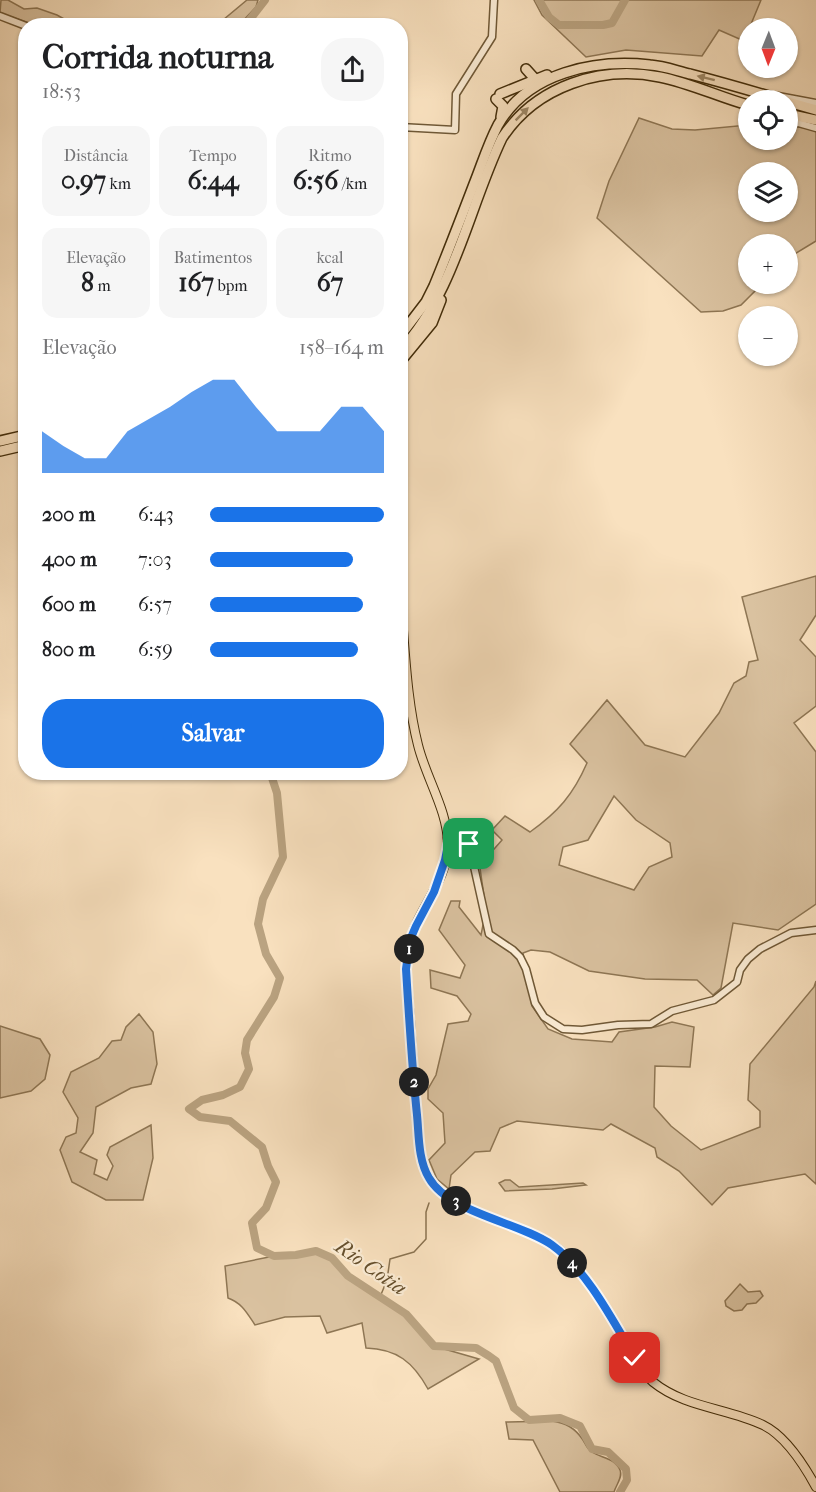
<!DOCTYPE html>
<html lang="pt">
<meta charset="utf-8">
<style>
:root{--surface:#fff;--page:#f6f6f6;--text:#202124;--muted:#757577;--accent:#1a73e8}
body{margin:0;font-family:"IM FELL French Canon",serif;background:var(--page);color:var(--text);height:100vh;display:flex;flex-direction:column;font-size:22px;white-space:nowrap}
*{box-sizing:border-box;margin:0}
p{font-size:20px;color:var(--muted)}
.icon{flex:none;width:33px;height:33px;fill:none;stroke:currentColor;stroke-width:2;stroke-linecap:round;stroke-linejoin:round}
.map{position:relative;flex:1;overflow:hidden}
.side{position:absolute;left:18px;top:18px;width:390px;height:762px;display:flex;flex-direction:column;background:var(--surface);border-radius:24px;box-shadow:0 2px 4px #0004}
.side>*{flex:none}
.needle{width:39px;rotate:181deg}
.buttons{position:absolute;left:738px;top:18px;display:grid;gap:12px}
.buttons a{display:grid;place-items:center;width:60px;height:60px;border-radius:50%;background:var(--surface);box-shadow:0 2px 4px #0004;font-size:30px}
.pin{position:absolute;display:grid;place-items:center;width:51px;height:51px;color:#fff;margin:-26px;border-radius:12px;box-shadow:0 3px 9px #0006}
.km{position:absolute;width:30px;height:30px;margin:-15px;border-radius:50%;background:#222;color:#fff;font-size:16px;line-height:30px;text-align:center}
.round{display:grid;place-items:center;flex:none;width:63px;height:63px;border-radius:24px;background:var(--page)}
.overview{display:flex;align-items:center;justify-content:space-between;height:102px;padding:0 24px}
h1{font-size:33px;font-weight:800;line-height:45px}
.metrics{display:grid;grid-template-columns:repeat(3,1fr);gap:9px;height:102px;padding:6px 24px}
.metrics div{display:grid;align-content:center;border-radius:15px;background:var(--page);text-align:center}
.metrics b{font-size:26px;font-weight:800}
.metrics small{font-size:16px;font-weight:400}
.metrics p{font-size:16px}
.chart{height:168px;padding:12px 24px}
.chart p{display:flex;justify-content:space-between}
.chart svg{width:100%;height:108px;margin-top:6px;fill:var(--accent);opacity:.7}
.action{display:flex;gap:12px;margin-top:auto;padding:12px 24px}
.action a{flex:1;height:69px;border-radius:24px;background:var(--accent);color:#fff;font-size:24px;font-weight:800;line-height:69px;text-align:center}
ul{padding:0 24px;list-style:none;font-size:20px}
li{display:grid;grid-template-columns:96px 72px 1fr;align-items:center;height:45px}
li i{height:15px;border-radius:8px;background:var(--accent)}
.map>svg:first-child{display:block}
.green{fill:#dac2a0;stroke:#8e7654;stroke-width:1.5;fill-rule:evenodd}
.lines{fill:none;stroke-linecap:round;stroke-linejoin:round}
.stream{stroke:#8a7351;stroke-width:1.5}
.river{stroke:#baa381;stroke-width:8}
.minor-casing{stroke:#6f5836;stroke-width:9}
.major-casing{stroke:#412b08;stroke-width:10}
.highway-casing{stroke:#412b08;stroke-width:12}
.minor{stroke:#fbecd5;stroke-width:6}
.major{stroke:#f9e1bf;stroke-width:8}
.highway{stroke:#f9e1bf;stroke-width:9}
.oneway{fill:#9d8664}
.route-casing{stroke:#fff;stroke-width:12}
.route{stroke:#1a73e8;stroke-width:8}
.labels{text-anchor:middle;stroke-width:4.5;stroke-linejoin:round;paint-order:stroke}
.water-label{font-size:21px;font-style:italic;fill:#654f2c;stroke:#fbecd5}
</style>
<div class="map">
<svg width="816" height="1492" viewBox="0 0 816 1492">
<rect width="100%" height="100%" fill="#f9e1bf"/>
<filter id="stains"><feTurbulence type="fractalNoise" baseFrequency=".00333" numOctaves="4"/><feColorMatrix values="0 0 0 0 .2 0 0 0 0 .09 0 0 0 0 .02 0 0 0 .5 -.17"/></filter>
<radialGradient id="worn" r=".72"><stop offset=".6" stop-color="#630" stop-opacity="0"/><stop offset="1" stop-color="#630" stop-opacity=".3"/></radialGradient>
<g class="green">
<polygon points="1,0 8,0 24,9 37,8 57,15 75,25 35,25 0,13"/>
<polygon points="247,0 258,0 256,7 239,25 217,25"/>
<polygon points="534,0 761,0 744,41 719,30 702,56 626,50 586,57 542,15"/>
<path d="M639,118L672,129L695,130L748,125V140H788V126L816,129V241L788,258V244H748V284H762L741,305L723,311L701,312L597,218L609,181ZM748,172H788V212H748Z"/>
<path d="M816,576V615L800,640L816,657V706L794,723L816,752V904L778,930L733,923L721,988L713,995L697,980L645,979L589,971L550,952L531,950L523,953L532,1006L548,1029L572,1039L612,1042L619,1032L655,1027L672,1022L694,1027L690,1067L655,1066L654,1107L671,1126L701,1150L760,1127V1111L748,1100L750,1064L814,987L816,981V1184L805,1174L728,1188L712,1205L679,1171L657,1157L655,1148L611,1124L603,1130L517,1121L500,1128L490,1151L475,1152L451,1175L449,1189L437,1179L429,1160L445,1143L443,1113L428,1099V1089L436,1075L448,1024L468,1021L471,1014L457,996L431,988L430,970L460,978L465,965L439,930L451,901H460L459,907L481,935L486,910L478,854L480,849L488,856L502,840L492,830L505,816L530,832C558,812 573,795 587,763L570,744L607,700L645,745L685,757L719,713L734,683L746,676L749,662L758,660L742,597ZM614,796L636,820L670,843L672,857L649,867L634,890L559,865L563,847L588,840Z"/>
<polygon points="139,1014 153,1032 157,1064 151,1084 131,1088 96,1107 93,1133 80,1152 97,1160 94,1174 107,1180 113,1166 107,1155 110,1147 151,1125 153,1158 143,1200 106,1200 72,1182 60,1150 66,1137 76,1133 78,1118 63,1092 71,1072 99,1058 112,1041 121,1040 126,1027"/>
<polygon points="0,1026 40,1039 50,1055 45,1079 31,1091 0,1098"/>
<polygon points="505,1180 510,1180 519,1187 583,1183 586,1185 552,1189 505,1191 499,1183"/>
<path d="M316,1251L332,1258L348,1276L406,1314L434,1346L479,1359L428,1389C413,1362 397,1349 366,1348L362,1323L327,1333L320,1316L285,1317L255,1325C247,1313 242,1303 228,1298L225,1266L274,1256L296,1255Z"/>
<polygon points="740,1284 748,1292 760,1291 763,1296 756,1303 747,1304 742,1310 734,1311 726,1306 725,1301"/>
<path d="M552,1421C566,1423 575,1428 583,1440C586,1445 587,1449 592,1452C601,1458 615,1458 620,1470C623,1477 616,1485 614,1492H560L533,1440L509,1439L506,1422Z"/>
</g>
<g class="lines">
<polyline class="stream" points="380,1297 387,1280 390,1259 414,1252 426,1239 426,1212 429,1203"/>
<g class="river">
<polyline points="539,0 549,17 559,25 603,25 612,23 625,0"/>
<polyline points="245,26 265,0"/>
<polyline points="270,772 277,793 283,857 263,899 258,924 266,954 280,978 274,997 247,1040 245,1053 249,1069 240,1087 223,1095 202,1100 189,1109 200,1117 230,1121 262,1147 268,1166 276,1182 266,1208 252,1223 257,1248 274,1256 296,1255 316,1251 332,1258 348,1276 406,1314 434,1346 476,1348 489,1356 496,1361 514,1408 529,1420 560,1418 580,1426 592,1449 608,1452 626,1469 627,1480 620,1492"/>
</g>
<defs>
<g id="minor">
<polyline points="0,16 26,26"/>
<polyline points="778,96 816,103"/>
<polyline points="788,120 816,128"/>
<polyline points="400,127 455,130 456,94 492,37 494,0"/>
<polyline points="447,838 465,840"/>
<polyline points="469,844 489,934 513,950 520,957 526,969 535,1003 544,1017 563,1029 582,1030 618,1025 651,1024 672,1011 714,1000 737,982 740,970 748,959 760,949 791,933 816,930"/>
<polyline points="448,845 465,844"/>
</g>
<path id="major" d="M400,596C405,644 406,698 418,745C426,778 448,811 448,845C447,882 418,908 410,942C404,968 408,994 410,1019C412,1060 415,1101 419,1142C421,1154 422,1166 428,1177C448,1215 529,1222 562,1252C588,1276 607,1311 625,1341C633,1355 641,1371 653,1382C685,1408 728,1408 763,1425C786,1436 804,1465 816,1487"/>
<g id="highway">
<polyline points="526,69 535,79"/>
<polyline points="500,94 547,75"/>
<polyline points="496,99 503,106 501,117"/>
<polyline points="788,102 816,110"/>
<polyline points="788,114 816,120"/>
<path d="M400,336L426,302L434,286C448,252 461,218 474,184C482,164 488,144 498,125C528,72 595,59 650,65C664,66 677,71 690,74C721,82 752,91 782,100"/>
<path d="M400,351C455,292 468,209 502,138C536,86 601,65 660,77C690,83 719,97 748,105"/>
<polyline points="400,362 432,323 441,300"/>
<polyline points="0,441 26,435"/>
<polyline points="0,451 26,445"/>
</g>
</defs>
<use href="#minor" class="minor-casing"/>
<use href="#major" class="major-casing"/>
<use href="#highway" class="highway-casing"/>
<use href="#minor" class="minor"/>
<use href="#major" class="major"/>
<use href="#highway" class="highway"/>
</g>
<defs><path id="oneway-solid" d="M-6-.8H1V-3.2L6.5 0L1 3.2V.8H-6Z" transform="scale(1.5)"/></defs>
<g class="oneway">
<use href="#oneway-solid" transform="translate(706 78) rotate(-166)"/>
<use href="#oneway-solid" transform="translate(522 114) rotate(-45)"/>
</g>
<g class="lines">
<defs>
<path id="route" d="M469,844L448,845L445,860L434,892L416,926L410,940L406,969C409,1018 412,1067 417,1115C419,1135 418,1160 429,1178C449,1213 519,1222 552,1245C587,1270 613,1321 635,1358"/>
</defs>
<use href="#route" class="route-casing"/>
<use href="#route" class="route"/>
</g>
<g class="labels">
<g class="water-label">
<text transform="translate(371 1267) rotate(35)" y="7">Rio Cotia</text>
</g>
</g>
<rect width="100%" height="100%" filter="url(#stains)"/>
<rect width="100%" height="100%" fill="url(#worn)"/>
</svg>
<div class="buttons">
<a><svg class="needle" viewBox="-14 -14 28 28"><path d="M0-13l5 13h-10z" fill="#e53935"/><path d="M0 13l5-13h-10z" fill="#757577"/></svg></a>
<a><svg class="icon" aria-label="locate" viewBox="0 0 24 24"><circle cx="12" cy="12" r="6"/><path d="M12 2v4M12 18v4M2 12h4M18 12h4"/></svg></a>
<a><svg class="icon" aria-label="layers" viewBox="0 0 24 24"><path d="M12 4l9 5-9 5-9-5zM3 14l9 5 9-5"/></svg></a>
<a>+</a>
<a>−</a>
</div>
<div class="pin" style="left:469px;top:844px;background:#1e9e55"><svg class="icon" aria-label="arrive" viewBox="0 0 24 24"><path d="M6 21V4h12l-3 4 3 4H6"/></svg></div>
<div class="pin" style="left:635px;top:1358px;background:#d93025"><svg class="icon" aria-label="check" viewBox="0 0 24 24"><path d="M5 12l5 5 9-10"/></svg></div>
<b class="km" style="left:409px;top:949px">1</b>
<b class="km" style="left:414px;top:1082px">2</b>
<b class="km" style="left:456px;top:1201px">3</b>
<b class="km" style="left:572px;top:1263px">4</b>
<section class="side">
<div class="overview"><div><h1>Corrida noturna</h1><p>18:53</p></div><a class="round"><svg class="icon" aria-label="share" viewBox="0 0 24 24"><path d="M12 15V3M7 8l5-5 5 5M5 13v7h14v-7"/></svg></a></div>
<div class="metrics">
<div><p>Distância</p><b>0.97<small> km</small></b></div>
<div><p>Tempo</p><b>6:44</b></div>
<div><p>Ritmo</p><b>6:56<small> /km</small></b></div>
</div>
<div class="metrics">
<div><p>Elevação</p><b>8<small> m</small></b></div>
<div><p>Batimentos</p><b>167<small> bpm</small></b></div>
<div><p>kcal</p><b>67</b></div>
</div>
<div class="chart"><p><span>Elevação</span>158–164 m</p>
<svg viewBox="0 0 160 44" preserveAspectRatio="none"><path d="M0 44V27L10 33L20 38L30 38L40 27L50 22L60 17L70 11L80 6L90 6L100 17L110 27L120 27L130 27L140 17L150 17L160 27V44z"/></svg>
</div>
<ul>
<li><b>200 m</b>6:43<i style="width:100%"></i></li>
<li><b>400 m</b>7:03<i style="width:82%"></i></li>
<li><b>600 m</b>6:57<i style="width:88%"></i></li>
<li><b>800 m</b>6:59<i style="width:85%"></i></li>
</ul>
<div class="action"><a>Salvar</a></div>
</section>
</div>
